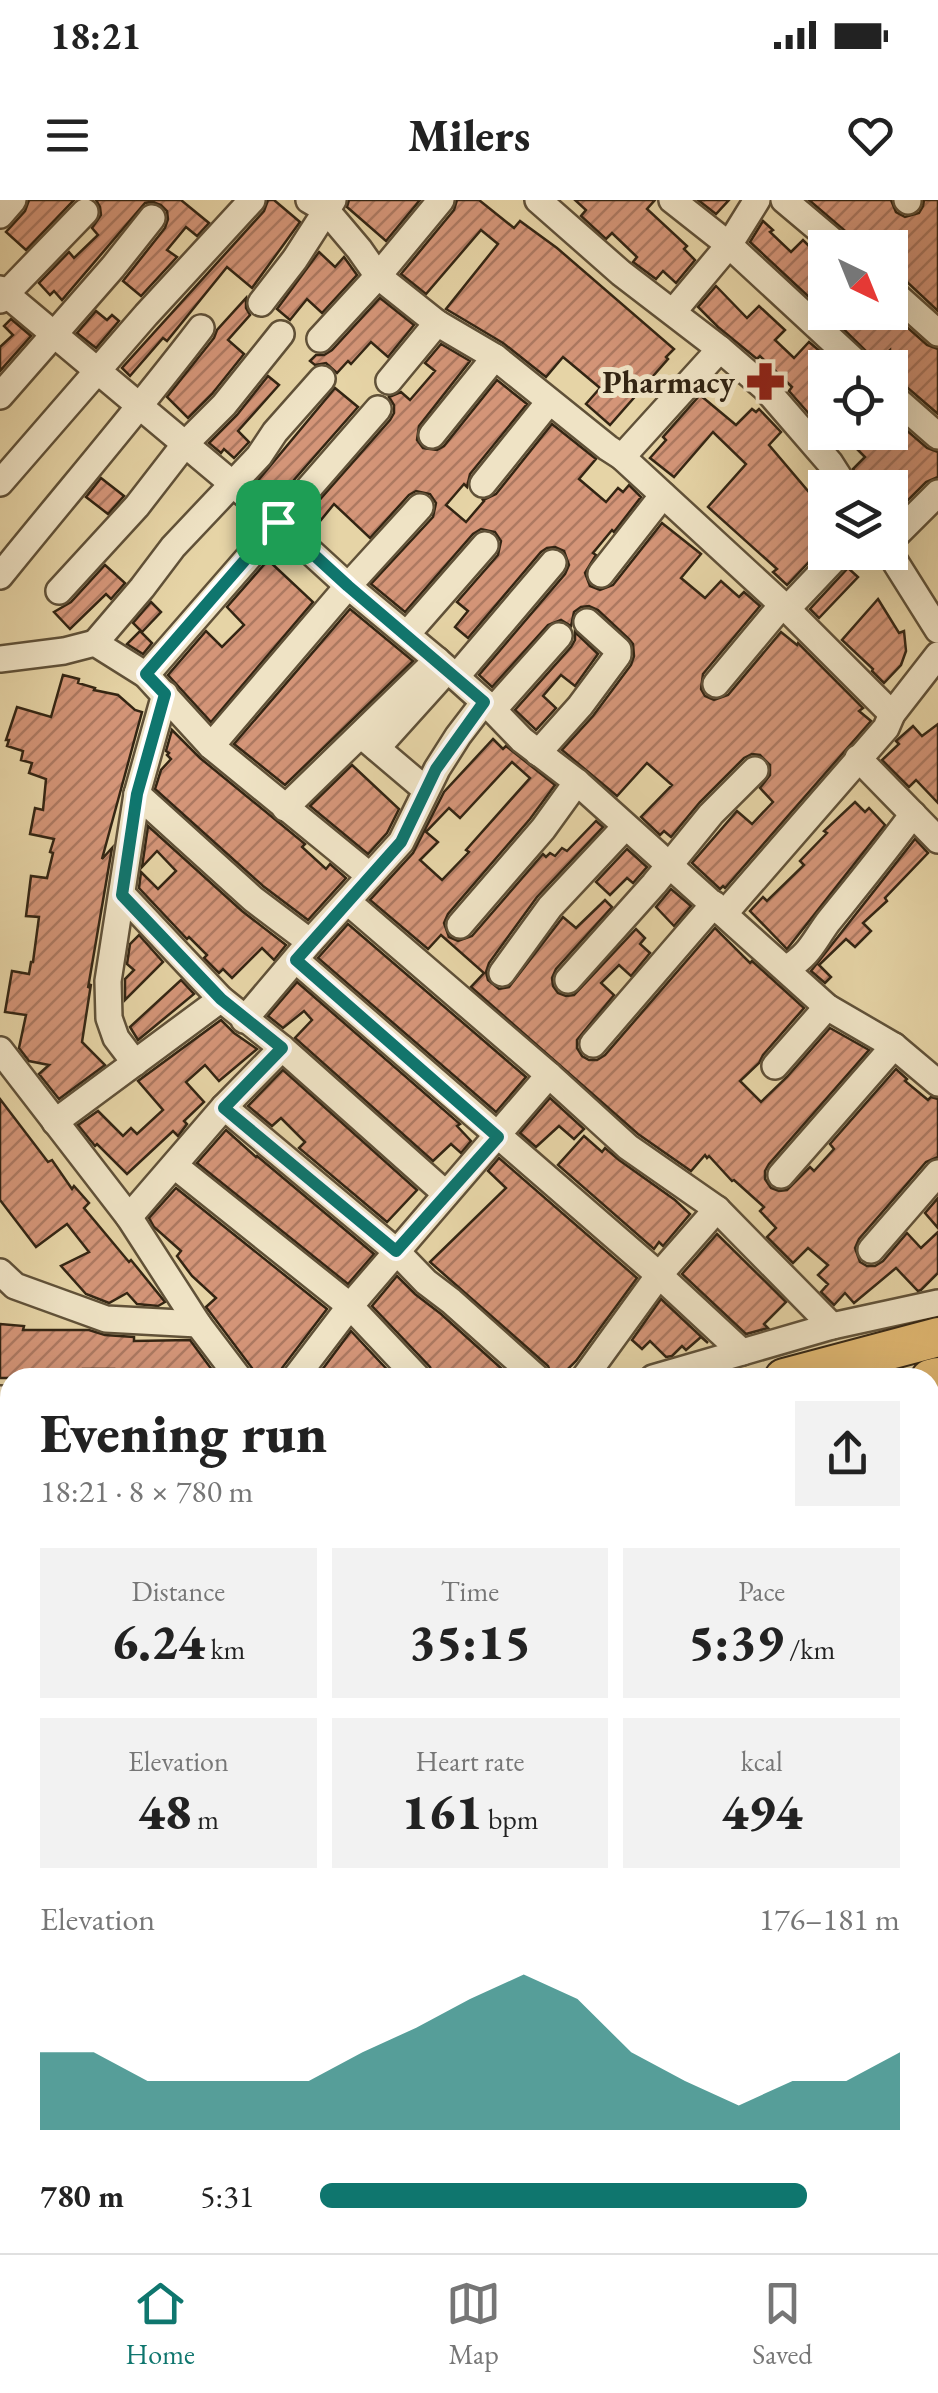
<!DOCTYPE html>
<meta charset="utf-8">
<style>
:root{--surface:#fff;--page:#f2f2f2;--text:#222;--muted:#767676;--line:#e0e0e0;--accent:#0f766e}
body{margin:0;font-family:"EB Garamond",serif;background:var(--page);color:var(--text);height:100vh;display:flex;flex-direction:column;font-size:38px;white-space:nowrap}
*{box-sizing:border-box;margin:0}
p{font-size:32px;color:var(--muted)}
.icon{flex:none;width:55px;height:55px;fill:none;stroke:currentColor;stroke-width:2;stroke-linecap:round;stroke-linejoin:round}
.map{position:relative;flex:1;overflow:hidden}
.details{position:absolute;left:0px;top:1168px;width:940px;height:888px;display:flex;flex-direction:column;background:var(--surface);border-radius:30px 30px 0 0;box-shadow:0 10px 40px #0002}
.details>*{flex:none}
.needle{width:65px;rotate:137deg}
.tools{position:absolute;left:808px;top:30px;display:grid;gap:20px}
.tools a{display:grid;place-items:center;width:100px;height:100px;border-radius:0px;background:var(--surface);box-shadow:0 10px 40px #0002;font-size:50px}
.pin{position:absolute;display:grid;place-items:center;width:85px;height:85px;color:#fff;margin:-42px;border-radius:20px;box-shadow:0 5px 15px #0006}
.round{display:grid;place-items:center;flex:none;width:105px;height:105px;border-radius:0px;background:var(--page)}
.summary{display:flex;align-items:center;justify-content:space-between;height:170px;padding:0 40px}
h1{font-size:55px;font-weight:800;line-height:75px}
.figures{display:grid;grid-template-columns:repeat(3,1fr);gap:15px;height:170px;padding:10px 40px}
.figures div{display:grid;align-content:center;border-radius:0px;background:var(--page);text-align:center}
.figures b{font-size:50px;font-weight:800}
.figures small{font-size:28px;font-weight:400}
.figures p{font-size:28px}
.chart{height:280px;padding:20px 40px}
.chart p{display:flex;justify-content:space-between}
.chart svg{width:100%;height:180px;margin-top:10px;fill:var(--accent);opacity:.7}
ul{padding:0 40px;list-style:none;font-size:32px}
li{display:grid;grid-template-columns:160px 120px 1fr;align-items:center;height:75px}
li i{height:25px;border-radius:12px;background:var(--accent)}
.status{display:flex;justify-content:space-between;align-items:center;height:70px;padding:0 50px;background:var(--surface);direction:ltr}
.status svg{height:28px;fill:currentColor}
header{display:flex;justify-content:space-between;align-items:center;height:130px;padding:0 40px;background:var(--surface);font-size:45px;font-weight:800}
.tab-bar{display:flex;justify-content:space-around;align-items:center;height:140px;border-top:2px solid var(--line);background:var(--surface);font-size:28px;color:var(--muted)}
.tab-bar a{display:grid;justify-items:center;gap:5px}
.tab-bar .on{color:var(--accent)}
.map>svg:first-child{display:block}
.building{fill:url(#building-hatch);stroke:#332513;stroke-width:2.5;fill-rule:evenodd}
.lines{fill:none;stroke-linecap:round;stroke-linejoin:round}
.minor-casing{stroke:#605138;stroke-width:30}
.highway-casing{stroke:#332513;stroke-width:42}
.minor{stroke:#efe3c5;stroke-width:25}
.highway{stroke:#e3ba73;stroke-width:38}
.route-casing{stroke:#fff;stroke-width:20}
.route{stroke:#0f766e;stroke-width:12}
.labels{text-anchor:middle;stroke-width:10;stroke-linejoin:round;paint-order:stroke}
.poi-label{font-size:32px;font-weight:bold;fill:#332513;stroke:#efe3c5;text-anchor:end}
</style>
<div class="status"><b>18:21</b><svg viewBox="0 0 49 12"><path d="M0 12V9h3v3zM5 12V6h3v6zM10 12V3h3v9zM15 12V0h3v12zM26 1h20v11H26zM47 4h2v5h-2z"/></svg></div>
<header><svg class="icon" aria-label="menu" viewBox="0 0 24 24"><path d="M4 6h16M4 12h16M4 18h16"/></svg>Milers<svg class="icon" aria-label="heart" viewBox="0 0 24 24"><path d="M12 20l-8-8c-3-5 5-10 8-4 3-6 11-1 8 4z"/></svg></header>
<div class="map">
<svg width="938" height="2053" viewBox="0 0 938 2053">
<defs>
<pattern id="building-hatch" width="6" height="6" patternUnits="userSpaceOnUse" patternTransform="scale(2.5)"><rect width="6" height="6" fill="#d49578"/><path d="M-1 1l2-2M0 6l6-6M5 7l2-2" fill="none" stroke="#ad7961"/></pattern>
</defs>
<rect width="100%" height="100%" fill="#e6d4a6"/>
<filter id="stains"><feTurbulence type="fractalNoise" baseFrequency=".002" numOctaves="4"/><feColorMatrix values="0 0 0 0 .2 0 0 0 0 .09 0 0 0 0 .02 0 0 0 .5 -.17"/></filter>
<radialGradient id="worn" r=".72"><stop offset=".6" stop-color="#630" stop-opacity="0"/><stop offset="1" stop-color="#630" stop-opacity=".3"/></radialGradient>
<g class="building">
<polygon points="29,0 74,0 26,50 6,32 25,11"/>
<polygon points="96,0 181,0 209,23 197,36 186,27 167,50 177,57 141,96 123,81 165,28 168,19 167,11 161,5 153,2 145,3 62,100 54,91 50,95 39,83 69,52 74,58 98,35 92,28 101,15 100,7"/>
<polygon points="268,0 274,0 300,22 252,88 227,67 167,141 163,138 130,176 122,168 264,11"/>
<polygon points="349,0 420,0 386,41 347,7"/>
<polygon points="457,0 479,0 514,28 520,21 557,48 674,149 666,157 668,159 610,225 586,204 600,188 563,157 546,177 503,143 446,109 498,44 481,30 426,94 401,74 454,10"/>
<polygon points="575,0 655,0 647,9 687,46 684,49 695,60 676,83 663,71 656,79 633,62 637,57 612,33 606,39 581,16 586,10"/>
<polygon points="698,0 729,0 716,14"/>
<polygon points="809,0 891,0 896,12 905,17 919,13 923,6 924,0 938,0 938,111 890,66 890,48 857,48 851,36"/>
<polygon points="763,21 773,30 770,32 791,52 803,40 813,50 815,47 825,56 825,112 750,42"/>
<polygon points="319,52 335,67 344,57 357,75 322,113 307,99 290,120 277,109"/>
<polygon points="716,86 747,118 759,106 785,130 775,140 794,158 809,142 822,153 817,159 825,167 825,232 789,191 792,187 760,156 757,159 718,127 698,107"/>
<polygon points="246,98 246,108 250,115 228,140 244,154 212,194 188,218 167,197 214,138 217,130"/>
<polygon points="380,98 414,125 388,157 371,142 351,164 348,161 337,173 326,163 315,165 310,161 316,155 324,155 332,150"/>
<polygon points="96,111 107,120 112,115 119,121 96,148 77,133"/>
<polygon points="826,112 890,112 927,145 938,149 938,214 901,182 890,178 890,150 877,162"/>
<polygon points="11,119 31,136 0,171 0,147 13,135 4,126"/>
<polygon points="441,144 470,161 419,226 417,240 423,248 437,250 444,246 497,180 527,204 470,274 467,287 464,284 446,305 466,322 484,301 483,300 496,294 552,224 596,259 579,279 606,302 618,288 623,292 629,285 641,297 614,332 612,330 593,353 596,355 585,373 590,386 600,390 613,385 662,323 701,354 681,378 705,398 721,381 739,397 744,392 760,406 703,474 701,489 705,496 714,500 728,495 781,432 797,445 798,443 863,508 859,511 871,521 725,688 723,686 720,689 692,663 737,611 752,624 773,602 760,588 770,575 770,565 760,555 752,554 744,558 700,602 671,637 664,631 660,635 641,617 672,585 647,563 617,596 562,550 593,516 631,465 634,456 633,444 629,439 598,410 589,406 581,407 574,412 571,426 561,420 548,425 492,487 479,475 565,374 569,365 564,351 555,347 547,348 541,352 468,438 455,427 468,411 457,402 498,355 501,341 495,332 481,329 473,334 405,412 371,384 433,317 436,303 430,294 416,291 409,295 370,338 334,304 312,331 301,321 390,220 394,213 394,205 389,197 401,192 410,200 435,171 425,163"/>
<polygon points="268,176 279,185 238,231 249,242 234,258 224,249 221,253 209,243 237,215"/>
<polygon points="335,188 358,207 278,298 256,283"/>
<polygon points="700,195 736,225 752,209 756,212 759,209 781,232 769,245 825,311 825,345 787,385 773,372 777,369 708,307 746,264 713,232 674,277 650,258 666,240 663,237"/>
<polygon points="890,216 927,248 938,252 938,277 926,282 890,318 890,288 867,288 860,281 853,269 865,257 840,232 890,232"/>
<polygon points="101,278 124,296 108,314 86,297"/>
<polygon points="268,360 313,402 211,522 168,475 206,431 222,447 244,425 227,407"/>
<polygon points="105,365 125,383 111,399 106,394 70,429 54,412 71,402"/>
<polygon points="848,368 858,377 819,418 810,409"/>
<polygon points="878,399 899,433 904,431 906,451 901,465 884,483 872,471 873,469 842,440"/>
<polygon points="151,402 161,412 142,432 133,423"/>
<polygon points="350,409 413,461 285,585 234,544"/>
<polygon points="140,431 152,443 143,454 127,444"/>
<polygon points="575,432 598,454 575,486 561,475 543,496 556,508 536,530 515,510 571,447 575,440"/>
<polygon points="63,475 79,479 78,483 95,488 94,490 118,495 135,510 142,512 102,659 112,648 88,788 91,784 82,842 105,865 59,899 39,874 49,865 29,861 19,848 26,815 5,812 12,771 29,774 31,762 33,762 39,717 26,716 31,676 47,678 53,653 50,652 54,639 30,634 35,608 43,610 46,579 29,573 32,563 21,560 23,551 7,546 9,540 6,540 17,507 51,517"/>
<polygon points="938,524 938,603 916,580 909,587 882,560 899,544 896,541 913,526 922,536"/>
<polygon points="172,530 200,558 305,644 302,647 326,669 330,664 346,678 308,720 263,686 155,589 161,570 171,559 167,555 169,553 166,551"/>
<path d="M493,539L503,549L506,546L555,585L530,619L448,714L444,723L449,737L458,741L472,736L543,654L546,657L550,653L555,656L562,648L567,651L596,621L603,627L537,697L489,763L486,772L488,780L499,789L509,787L563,717L576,728L605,700L612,707L556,769L552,778L553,786L558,793L566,796L574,795L636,729L645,738L640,744L650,753L631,776L619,765L601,783L614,795L577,840V848L582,856L589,860H597L605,855L715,728L750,763L752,761L804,808L763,855L759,863L740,881L761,902L787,877L830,828L869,850L769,964L765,971V979L771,988L779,991L787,990L810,967L814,971L834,949L830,944L896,869L907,879L905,881L928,900L931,897L938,899V957L926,962L859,1039L855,1048L860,1062L867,1066H875L883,1061L907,1033L921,1048L938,1032V1073L921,1090L918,1091L896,1068L854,1103L845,1093L834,1105L821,1092L828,1084L818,1075L828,1065L808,1048L793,1063L767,1037L776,1028L760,1011L764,1007L734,980L732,981L709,956L707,958L705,955L691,971L638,934L471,787L484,773L441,735L428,749L370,700L413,653L444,592ZM512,562L530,578L466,650L469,652L442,680L420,660L438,642L426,632L449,608L460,618Z"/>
<polygon points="352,565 399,609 387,633 368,654 310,606"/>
<polygon points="855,602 865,612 869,608 885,625 787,749 750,711 763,697 767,701 804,665 800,661 827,633 824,631"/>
<polygon points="148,626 242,711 286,745 274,760 262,748 232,778 223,769 219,773 204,758 207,755 189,737 187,739 139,688 141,672 158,689 176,671 157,651 142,667"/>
<polygon points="915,639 928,653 885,698 887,701 863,723 871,731 855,747 846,739 819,765 831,777 825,783 811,771"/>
<polygon points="627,649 647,667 633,683 627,678 610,695 596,682"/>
<polygon points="671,689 691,706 674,726 656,707"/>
<polygon points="348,724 526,877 496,912 318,758"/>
<polygon points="139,735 163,762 125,800 125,779 134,770 127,764 130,744"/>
<polygon points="181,780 194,794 138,840 130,827"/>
<polygon points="297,782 460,924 457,926 471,941 461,953 451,944 433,961 295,838 312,820 304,811 283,828 268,816"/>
<polygon points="221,820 234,833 257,849 219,881 205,865 186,882 204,902 184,921 187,924 178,936 173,931 127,974 97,944 95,946 78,925 98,911 123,936 131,928 137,934 163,910 138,881"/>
<polygon points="283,870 417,990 387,1022 299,948 305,942 281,918 272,926 248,906"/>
<polygon points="550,898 584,929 574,939 559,926 536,947 520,933"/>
<polygon points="0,899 48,962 52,960 72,989 74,986 89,1003 84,1008 129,1062 131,1060 165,1102 158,1106 137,1104 127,1093 109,1103 86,1094 61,1066 89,1052 67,1024 36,1047 0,1000"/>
<polygon points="226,930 256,957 257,956 374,1054 348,1084 197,963"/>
<polygon points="584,936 602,952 605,948 619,960 675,1000 690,1014 663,1046 659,1042 654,1049 558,965"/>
<polygon points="499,958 637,1078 576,1161 559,1178 553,1178 548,1166 430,1062 506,988 488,971"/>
<polygon points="176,988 327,1109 282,1168 279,1178 255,1178 252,1168 206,1107 216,1098 192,1076 177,1056 181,1051 154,1027 149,1018"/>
<polygon points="938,998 938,1028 925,1013"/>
<polygon points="717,1034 786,1102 764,1124 768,1128 746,1134 682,1074"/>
<polygon points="397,1076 415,1094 441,1114 512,1178 434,1178 430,1167 372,1106"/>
<polygon points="661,1099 708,1143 701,1137 686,1150 682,1146 672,1156 666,1157 650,1141 642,1149 632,1140"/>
<polygon points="0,1124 24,1126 23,1130 89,1130 105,1135 134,1137 134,1141 190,1140 218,1178 113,1178 114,1169 83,1169 83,1178 0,1178"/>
<polygon points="351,1131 395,1178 316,1178"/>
</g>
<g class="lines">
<defs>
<g id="minor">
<polyline points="309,0 326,10 359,49 378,76 437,123 495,157 608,248 622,257 787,409 892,514"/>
<polyline points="538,0 621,73 720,149 765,188 830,263 846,288"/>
<polyline points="672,0 729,45 862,168"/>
<polyline points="784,0 841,48"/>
<polyline points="907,0 908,1"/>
<polyline points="0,15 13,0"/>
<polyline points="0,89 278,322 348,386 437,460 493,510 522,540 577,582 827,807 894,846 938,883"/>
<polyline points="890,90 938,133"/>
<polyline points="0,100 85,12"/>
<polyline points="261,103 295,59 333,0"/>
<polyline points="673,112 729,45 757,0"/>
<polyline points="320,139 378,76 441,0"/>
<polyline points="389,181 437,123"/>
<polyline points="890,194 938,236"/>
<polyline points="0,196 113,67 152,18"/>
<polyline points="432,235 495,157"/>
<polyline points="622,257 720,149"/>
<polyline points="0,283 146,115 252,0"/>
<polyline points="483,284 549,202"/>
<polyline points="890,341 938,293"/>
<polyline points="889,352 938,430"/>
<polyline points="601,374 663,295"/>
<path d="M0,376C67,293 136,213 201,128"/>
<polyline points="59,391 137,306 185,244 224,205 281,134"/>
<polyline points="787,409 841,352"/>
<polyline points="407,434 485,345"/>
<polyline points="95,443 142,388 173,347 259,256 275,232 322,179"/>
<polyline points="0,459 64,451 95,443 146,475 211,546 370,676"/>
<polyline points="146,475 378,209"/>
<polyline points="456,477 553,363"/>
<polyline points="716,484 782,405"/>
<polyline points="493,510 559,436"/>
<polyline points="367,540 426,590"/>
<polyline points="211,546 348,386 420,307"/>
<polyline points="377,548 441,477"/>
<polyline points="538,553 580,506 618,455 618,450 587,422"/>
<polyline points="858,558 938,640"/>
<polyline points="137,594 253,699 310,742"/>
<polyline points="285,608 437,460"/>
<polyline points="123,695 221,799 282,848 446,994"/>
<polyline points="348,702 549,875 628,947 717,1009 832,1126"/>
<polyline points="724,714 886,528 892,514 938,455"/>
<polyline points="460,725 543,629 577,582"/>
<polyline points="296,760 659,1075 742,1152"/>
<path d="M786,769C810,754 812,744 828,722C857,686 886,651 913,614"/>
<polyline points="502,773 550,707 625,627"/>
<polyline points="568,780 654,684 711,614 755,570"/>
<polyline points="244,820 310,742 401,642 437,569 458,536 484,502"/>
<polyline points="593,844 714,704"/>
<polyline points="0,850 129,1017 198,1124 239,1178"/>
<polyline points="135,863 116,838 109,818 108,781 137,594 165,494"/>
<polyline points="775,866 827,807"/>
<polyline points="224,907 396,1051 426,1082 451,1101 537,1178"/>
<polyline points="55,922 221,799"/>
<polyline points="175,966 350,1106 418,1178"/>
<polyline points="781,975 894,846"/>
<polyline points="129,1017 224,907 282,848"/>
<polyline points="871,1050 938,973"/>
<polyline points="0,1072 15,1086 106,1119 198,1124"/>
<polyline points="295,1178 350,1106 549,875"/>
<polyline points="584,1178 659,1075 717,1009"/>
<polyline points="653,1178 832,1126 938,1103"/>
<polyline points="0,1199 10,1200"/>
<polyline points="0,1309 10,1311"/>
<polyline points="930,1530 938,1528"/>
<polyline points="930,1617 938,1614"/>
<polyline points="0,1651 10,1650"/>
<polyline points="930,1698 938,1696"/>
<polyline points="930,1786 938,1783"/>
<polyline points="930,1879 938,1876"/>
<polyline points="0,1946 10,1946"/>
<polyline points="33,2045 33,2053"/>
<polyline points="161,2045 162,2053"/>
<polyline points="301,2045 302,2053"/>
<polyline points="457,2045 457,2053"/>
<polyline points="744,2045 745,2053"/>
</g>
<g id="highway">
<polyline points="784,1178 938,1137"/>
<polyline points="930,1179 938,1177"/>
<polyline points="0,1372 10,1370"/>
<polyline points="0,1406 10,1404"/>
</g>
</defs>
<use href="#minor" class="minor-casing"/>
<use href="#highway" class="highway-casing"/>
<use href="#minor" class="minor"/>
<use href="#highway" class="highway"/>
</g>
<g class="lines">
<defs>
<polygon id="route" points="278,322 348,386 484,502 436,569 401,642 296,760 498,937 396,1051 224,908 282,848 221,799 122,695 137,594 165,494 146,474"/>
</defs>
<use href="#route" class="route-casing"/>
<use href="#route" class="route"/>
</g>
<defs>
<symbol id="pharmacy-bare" viewBox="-9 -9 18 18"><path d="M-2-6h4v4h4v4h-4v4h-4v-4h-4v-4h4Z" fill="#8f2418" stroke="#efe3c5" stroke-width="2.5" paint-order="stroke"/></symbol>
</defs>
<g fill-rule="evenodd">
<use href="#pharmacy-bare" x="738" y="154" width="55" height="55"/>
</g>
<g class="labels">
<g class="poi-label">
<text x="735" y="193">Pharmacy</text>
</g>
</g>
<rect width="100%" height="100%" filter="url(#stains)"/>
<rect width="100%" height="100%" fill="url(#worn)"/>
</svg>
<div class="tools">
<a><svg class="needle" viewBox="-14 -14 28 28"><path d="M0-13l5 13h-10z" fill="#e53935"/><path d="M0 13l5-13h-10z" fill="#767676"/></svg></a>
<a><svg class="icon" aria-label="locate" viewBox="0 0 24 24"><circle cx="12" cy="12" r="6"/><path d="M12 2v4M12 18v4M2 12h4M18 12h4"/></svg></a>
<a><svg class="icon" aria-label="layers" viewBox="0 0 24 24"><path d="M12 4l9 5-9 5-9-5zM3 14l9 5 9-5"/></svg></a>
</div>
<div class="pin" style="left:278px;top:322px;background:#1e9e55"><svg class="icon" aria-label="arrive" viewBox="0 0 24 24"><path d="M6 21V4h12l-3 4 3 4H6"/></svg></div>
<section class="details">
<div class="summary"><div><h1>Evening run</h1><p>18:21 · 8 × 780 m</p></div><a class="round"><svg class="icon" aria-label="share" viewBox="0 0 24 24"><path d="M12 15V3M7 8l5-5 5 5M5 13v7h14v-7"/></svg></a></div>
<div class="figures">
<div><p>Distance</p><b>6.24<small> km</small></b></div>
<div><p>Time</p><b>35:15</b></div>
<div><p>Pace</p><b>5:39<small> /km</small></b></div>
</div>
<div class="figures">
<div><p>Elevation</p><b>48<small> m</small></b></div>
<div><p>Heart rate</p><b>161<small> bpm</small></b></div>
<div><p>kcal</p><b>494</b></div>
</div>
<div class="chart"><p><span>Elevation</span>176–181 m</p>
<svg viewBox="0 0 160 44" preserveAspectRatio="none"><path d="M0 44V25L10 25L20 32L30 32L40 32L50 32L60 25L70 19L80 12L90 6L100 12L110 25L120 32L130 38L140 32L150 32L160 25V44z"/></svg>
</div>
<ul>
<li><b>780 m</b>5:31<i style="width:84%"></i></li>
</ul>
</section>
</div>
<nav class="tab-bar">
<a class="on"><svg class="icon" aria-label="home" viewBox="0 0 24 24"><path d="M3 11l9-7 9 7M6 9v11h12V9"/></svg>Home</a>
<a><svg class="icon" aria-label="map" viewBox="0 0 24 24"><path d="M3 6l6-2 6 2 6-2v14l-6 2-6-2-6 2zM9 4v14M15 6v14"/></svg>Map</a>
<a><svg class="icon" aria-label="saved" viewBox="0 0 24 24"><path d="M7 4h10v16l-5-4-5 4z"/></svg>Saved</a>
</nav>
